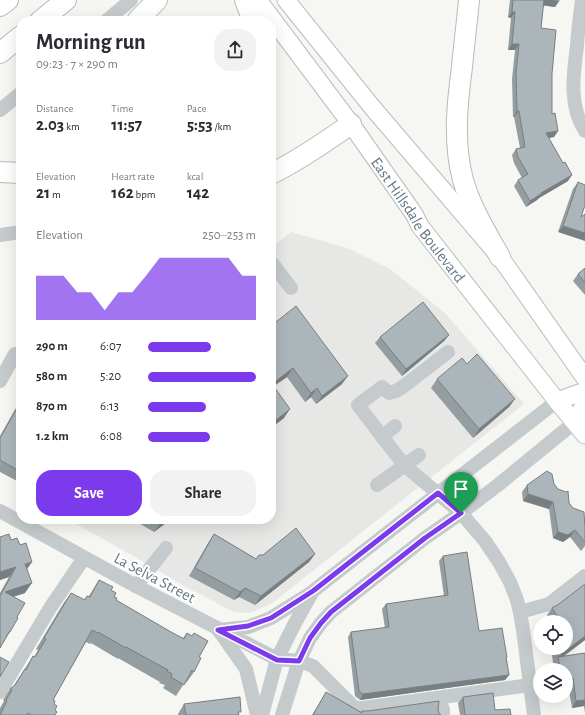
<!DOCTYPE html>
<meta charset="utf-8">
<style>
:root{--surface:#fff;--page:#f2f2f3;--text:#2b2b33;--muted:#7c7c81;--accent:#7c3aed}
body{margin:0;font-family:"Alegreya Sans",sans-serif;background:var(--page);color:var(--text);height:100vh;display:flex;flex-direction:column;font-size:15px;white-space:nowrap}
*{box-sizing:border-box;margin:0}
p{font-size:13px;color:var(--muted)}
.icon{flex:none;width:22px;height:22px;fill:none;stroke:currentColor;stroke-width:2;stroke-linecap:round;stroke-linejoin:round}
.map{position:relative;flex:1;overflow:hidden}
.sheet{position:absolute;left:16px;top:16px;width:260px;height:508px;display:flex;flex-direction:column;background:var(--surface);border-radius:16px;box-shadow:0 4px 16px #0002}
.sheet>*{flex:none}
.controls{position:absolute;left:533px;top:615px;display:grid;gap:8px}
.controls a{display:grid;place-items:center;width:40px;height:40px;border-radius:50%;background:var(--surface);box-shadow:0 4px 16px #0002;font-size:20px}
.pin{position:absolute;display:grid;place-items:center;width:34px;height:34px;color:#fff;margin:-41px -17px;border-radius:50% 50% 50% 0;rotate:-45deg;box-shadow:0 0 4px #0007}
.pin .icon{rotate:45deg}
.round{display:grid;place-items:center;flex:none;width:42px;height:42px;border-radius:16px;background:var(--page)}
.headline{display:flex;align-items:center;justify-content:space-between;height:68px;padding:0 20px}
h1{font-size:22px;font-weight:700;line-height:30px}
.stats{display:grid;grid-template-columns:repeat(3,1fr);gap:6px;height:68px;padding:4px 20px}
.stats div{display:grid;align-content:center}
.stats b{font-size:17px;font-weight:700}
.stats small{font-size:11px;font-weight:400}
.stats p{font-size:11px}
.chart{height:112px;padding:8px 20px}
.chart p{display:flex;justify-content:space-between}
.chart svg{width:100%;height:72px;margin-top:4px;fill:var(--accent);opacity:.7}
.button{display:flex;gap:8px;margin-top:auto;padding:8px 20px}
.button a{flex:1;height:46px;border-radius:16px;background:var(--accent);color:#fff;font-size:16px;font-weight:700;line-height:46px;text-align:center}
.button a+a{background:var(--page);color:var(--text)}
ul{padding:0 20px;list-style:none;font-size:13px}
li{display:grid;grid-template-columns:64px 48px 1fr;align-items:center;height:30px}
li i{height:10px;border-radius:5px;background:var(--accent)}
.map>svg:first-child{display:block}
.built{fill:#e7e8e6}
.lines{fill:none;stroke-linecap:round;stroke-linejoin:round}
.major-casing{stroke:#b8bdc0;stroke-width:19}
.highway-casing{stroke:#b7bbbe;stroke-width:22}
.minor{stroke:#c5cacc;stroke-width:14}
.major{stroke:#fff;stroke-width:17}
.highway{stroke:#fff;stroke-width:20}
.wall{fill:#949da0}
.shaded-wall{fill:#787f82}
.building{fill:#acb6ba;stroke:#787f82}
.route-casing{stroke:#fff;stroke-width:8}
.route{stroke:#7c3aed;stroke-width:5}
.labels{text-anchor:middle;stroke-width:4;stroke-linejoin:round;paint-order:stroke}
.street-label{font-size:16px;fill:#627986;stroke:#fff}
</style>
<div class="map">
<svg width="585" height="715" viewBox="0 0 585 715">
<rect width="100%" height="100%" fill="#f6f6f2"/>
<polygon class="built" points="291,232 347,248 390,269 445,313 524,404 271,604 250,613 234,612 186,587 130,554 67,519 271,519 271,248"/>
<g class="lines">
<defs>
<g id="major">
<path id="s1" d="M258,0L351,124L414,214L420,226L557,401L585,435"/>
<polyline points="286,0 372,107 500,257 585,378"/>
<polyline points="557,401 585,391"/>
<polyline points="575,422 585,403"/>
</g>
<g id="highway">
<polyline points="245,0 253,21"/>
<path d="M469,0C467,22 464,45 462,67C457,104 453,143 463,180C471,208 486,232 500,257"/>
<polyline points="0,6 8,0"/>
<polyline points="40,21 66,0"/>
<polyline points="137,21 157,0"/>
<polyline points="0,53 21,36"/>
<polyline points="0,172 21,173"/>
<path d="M271,174C299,160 325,142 351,124"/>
</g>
</defs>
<use href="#major" class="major-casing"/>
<use href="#highway" class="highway-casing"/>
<g class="minor">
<path d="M582,0C580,15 578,31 577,46C573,75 569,106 585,131"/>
<polyline points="106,21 131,0"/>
<polyline points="0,110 21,93"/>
<polyline points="0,235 21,232"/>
<polyline points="271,264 272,263 291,288"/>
<polyline points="448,352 404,386 396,391 389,393 382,387 358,405 404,465 461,513 485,541 499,562 510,582 517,600 520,612 523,630 534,715"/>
<polyline points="0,381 15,354"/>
<polyline points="382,437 395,426"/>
<polyline points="377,485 419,455"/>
<polyline points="0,511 136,586 277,659 299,661 313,666 354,707 359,708 363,708 530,685"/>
<polyline points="136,586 166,548"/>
<polyline points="520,612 549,604 585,576"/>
<polyline points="218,630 248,627 271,618 311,593"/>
<polyline points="220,632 246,669 257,715"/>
<polyline points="0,692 50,608 84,558"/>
<polyline points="443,709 443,715"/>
<polyline points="262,715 277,659 295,623 313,591 400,523 557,401"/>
<polyline points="282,715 299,661 310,638 321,623 331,612 425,538 461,513 498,485 575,422"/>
</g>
<use href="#major" class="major"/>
<use href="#highway" class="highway"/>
</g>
<g class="wall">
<polygon points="510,0 560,0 555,7 543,5 541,28 552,74 552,114 558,131 554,137 549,138 568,181 539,198 537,200 526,207 514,186 518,180 522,178 514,163 512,155 516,149 520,148 514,117 513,117 512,79 515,50 508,50 511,18 508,17"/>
<polygon points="578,182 581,217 558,232 573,189"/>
<polygon points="585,268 585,295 573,281 578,274"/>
<polygon points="271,326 342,384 316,404 311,397 305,402 287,377 274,386 284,418 271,428"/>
<polygon points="449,335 444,341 402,376 375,343 380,337"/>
<polygon points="467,364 515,399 509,407 473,438 431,388 437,379"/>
<polygon points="21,399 21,475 17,481 0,472 0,436"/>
<polygon points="554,484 569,503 585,529 585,546 581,551 570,537 563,542 553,538 549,509 523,501 522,492 527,485"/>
<polygon points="132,519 171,519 154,532"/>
<polygon points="214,534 256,559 315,554 309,562 255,605 239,597 234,600 189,576 208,543"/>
<polygon points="0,537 11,540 27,569 25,593 13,597 17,617 10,632 0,648 0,593 9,577 0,580"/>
<polygon points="443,556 479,631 506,658 509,675 505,680 360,700 355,696 348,637 351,632 385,628 382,609 386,604 444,596 439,561"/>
<polygon points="99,580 111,590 116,600 171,632 183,638 187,633 192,636 194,633 199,657 194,672 186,683 185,682 176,696 163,688 165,685 159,683 160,682 118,658 118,659 91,643 90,644 86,642 53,700 55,715 0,715 0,708 4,701 3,700 10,689 13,687 33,656 34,657 38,650 36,649 63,604 71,593 84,600 87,596 89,596"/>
<polygon points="559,604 585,640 563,657 585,653 585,713 584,706 572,708 568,684 566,685 566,670 554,670 551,648 566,648 566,622 551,622 547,615 552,608"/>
<polygon points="326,692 361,712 362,711 438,710 439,713 441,715 312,715"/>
<polygon points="463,697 495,710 511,715 460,715 458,703"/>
<polygon points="184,704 239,715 178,715 178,714"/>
</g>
<g class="shaded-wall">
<polygon points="543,0 552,0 559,1 555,7 540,5"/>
<polygon points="512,12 515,12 511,18 508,17"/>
<polygon points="512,44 519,44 515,50 508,50"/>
<polygon points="517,111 519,111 514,117 513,117"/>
<polygon points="558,131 554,137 542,139 546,133"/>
<polygon points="572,175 568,181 539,198 537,200 526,207 530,201 541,193"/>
<polygon points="563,226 585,233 585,241 558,232"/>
<polygon points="449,335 444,341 402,376 406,369"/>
<polygon points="293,368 287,377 271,388 271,384"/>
<polygon points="348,376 342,384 316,404 322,396"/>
<polygon points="317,388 311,397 305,402 311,393"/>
<polygon points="515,399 509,407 473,438 479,429"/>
<polygon points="290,409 284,418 271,428 271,424"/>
<polygon points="528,494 553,502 549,509 523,501"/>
<polygon points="166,519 171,519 154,532 160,524"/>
<polygon points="575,530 570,537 563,542 553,538 558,532"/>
<polygon points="315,554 309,562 255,605 261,596"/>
<polygon points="32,562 25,572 25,564"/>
<polygon points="16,567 9,577 0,580 0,572"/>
<polygon points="32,583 25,593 0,601 5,592"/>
<polygon points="245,588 239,597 234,600 240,592"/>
<polygon points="585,636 585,640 558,660 558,658"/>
<polygon points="509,675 505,680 360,700 363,694"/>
<polygon points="573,678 568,684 566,685 566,679"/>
<polygon points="585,700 585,705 584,706 572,708 576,701"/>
</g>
<g class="building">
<polygon points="513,0 544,0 541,28 556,30 552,74 552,114 555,113 558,131 546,133 563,163 565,162 572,175 541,193 541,194 530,201 518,180 528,174 518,157 516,149 525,147 519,111 517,111 516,73 519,44 512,44 515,12 512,12"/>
<polygon points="578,182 585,185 585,205 581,217 585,214 585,233 563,226"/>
<polygon points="585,268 585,283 578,274"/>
<polygon points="423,302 449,335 406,369 380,337"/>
<polygon points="296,306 348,376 322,396 317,388 311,393 293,368 272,384 290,409 271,424 271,326"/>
<polygon points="477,354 515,399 479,429 437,379 462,358 467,364"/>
<polygon points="21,401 21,472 0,460 0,438"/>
<polygon points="547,471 552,474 554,484 558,489 566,492 568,491 569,503 573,508 584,512 585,529 585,542 575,530 568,535 558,532 553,502 528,494 527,485"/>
<polygon points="153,519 166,519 160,524"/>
<polygon points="296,528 315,554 261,596 245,588 240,592 195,568 214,534 256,559 259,555 263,555"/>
<polygon points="9,534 11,540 17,538 20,545 26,543 32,562 25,564 32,583 5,592 25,603 17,617 18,618 10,632 9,632 0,648 0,596 16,567 0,572 0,537"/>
<polygon points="467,552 479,631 502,628 507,657 506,657 509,675 363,694 359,691 351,632 389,627 386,604 448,595 443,556"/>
<polygon points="99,580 113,587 111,590 116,593 114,597 117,598 116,600 171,632 184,639 187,633 192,636 194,633 208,641 199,657 201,658 194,672 192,670 184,685 171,677 172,674 167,671 168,670 126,647 126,648 98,632 98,633 92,630 53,700 55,701 54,704 57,706 55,710 57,712 55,715 31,715 28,713 27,715 0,715 7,701 6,700 12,690 10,689 15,685 25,669 26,670 33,656 35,657 46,639 44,638 71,593 85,600 87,596 90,597"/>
<polygon points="585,584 585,636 558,657 585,653 585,700 576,701 573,678 566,679 566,670 560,670 557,648 566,648 566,622 561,622 552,608 559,604"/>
<polygon points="0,657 9,662 0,677"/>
<polygon points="326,692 362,713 362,711 368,711 439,701 438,710 439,713 441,715 313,715"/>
<polygon points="493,693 495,710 510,709 511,715 465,715 463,697"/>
<polygon points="240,697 241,712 238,712 239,715 186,715 184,704"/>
</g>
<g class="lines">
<defs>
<polygon id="route" points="438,493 461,513 425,538 331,612 321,623 310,638 299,661 277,660 218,630 248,626 271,618 313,591"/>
</defs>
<use href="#route" class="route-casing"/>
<use href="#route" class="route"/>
</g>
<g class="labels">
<g class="street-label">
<text dy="6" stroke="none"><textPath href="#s1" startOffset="272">East Hillsdale Boulevard</textPath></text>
<text transform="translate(155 577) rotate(28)" y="6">La Selva Street</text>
</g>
</g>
</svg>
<div class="controls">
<a><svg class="icon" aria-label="locate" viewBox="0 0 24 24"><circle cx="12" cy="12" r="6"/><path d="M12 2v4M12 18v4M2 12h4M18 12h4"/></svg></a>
<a><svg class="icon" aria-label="layers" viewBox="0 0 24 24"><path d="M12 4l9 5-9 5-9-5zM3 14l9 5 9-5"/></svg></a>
</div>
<div class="pin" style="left:461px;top:513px;background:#1e9e55"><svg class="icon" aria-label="arrive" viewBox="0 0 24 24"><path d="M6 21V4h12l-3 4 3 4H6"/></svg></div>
<section class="sheet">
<div class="headline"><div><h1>Morning run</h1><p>09:23 · 7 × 290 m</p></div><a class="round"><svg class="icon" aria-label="share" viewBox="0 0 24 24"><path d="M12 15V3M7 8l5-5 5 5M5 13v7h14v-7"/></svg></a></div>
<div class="stats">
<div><p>Distance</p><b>2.03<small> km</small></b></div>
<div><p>Time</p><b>11:57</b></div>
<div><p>Pace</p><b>5:53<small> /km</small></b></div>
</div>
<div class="stats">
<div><p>Elevation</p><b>21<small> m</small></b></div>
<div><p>Heart rate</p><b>162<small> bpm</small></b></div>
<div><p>kcal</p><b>142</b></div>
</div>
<div class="chart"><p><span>Elevation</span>250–253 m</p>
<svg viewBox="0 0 160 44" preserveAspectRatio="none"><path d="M0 44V17L10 17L20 17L30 27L40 27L50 38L60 27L70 27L80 17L90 6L100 6L110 6L120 6L130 6L140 6L150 17L160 17V44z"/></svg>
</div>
<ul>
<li><b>290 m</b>6:07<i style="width:58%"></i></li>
<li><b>580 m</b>5:20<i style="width:100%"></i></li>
<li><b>870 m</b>6:13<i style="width:54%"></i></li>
<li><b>1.2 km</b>6:08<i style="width:57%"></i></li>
</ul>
<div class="button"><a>Save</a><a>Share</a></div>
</section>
</div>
